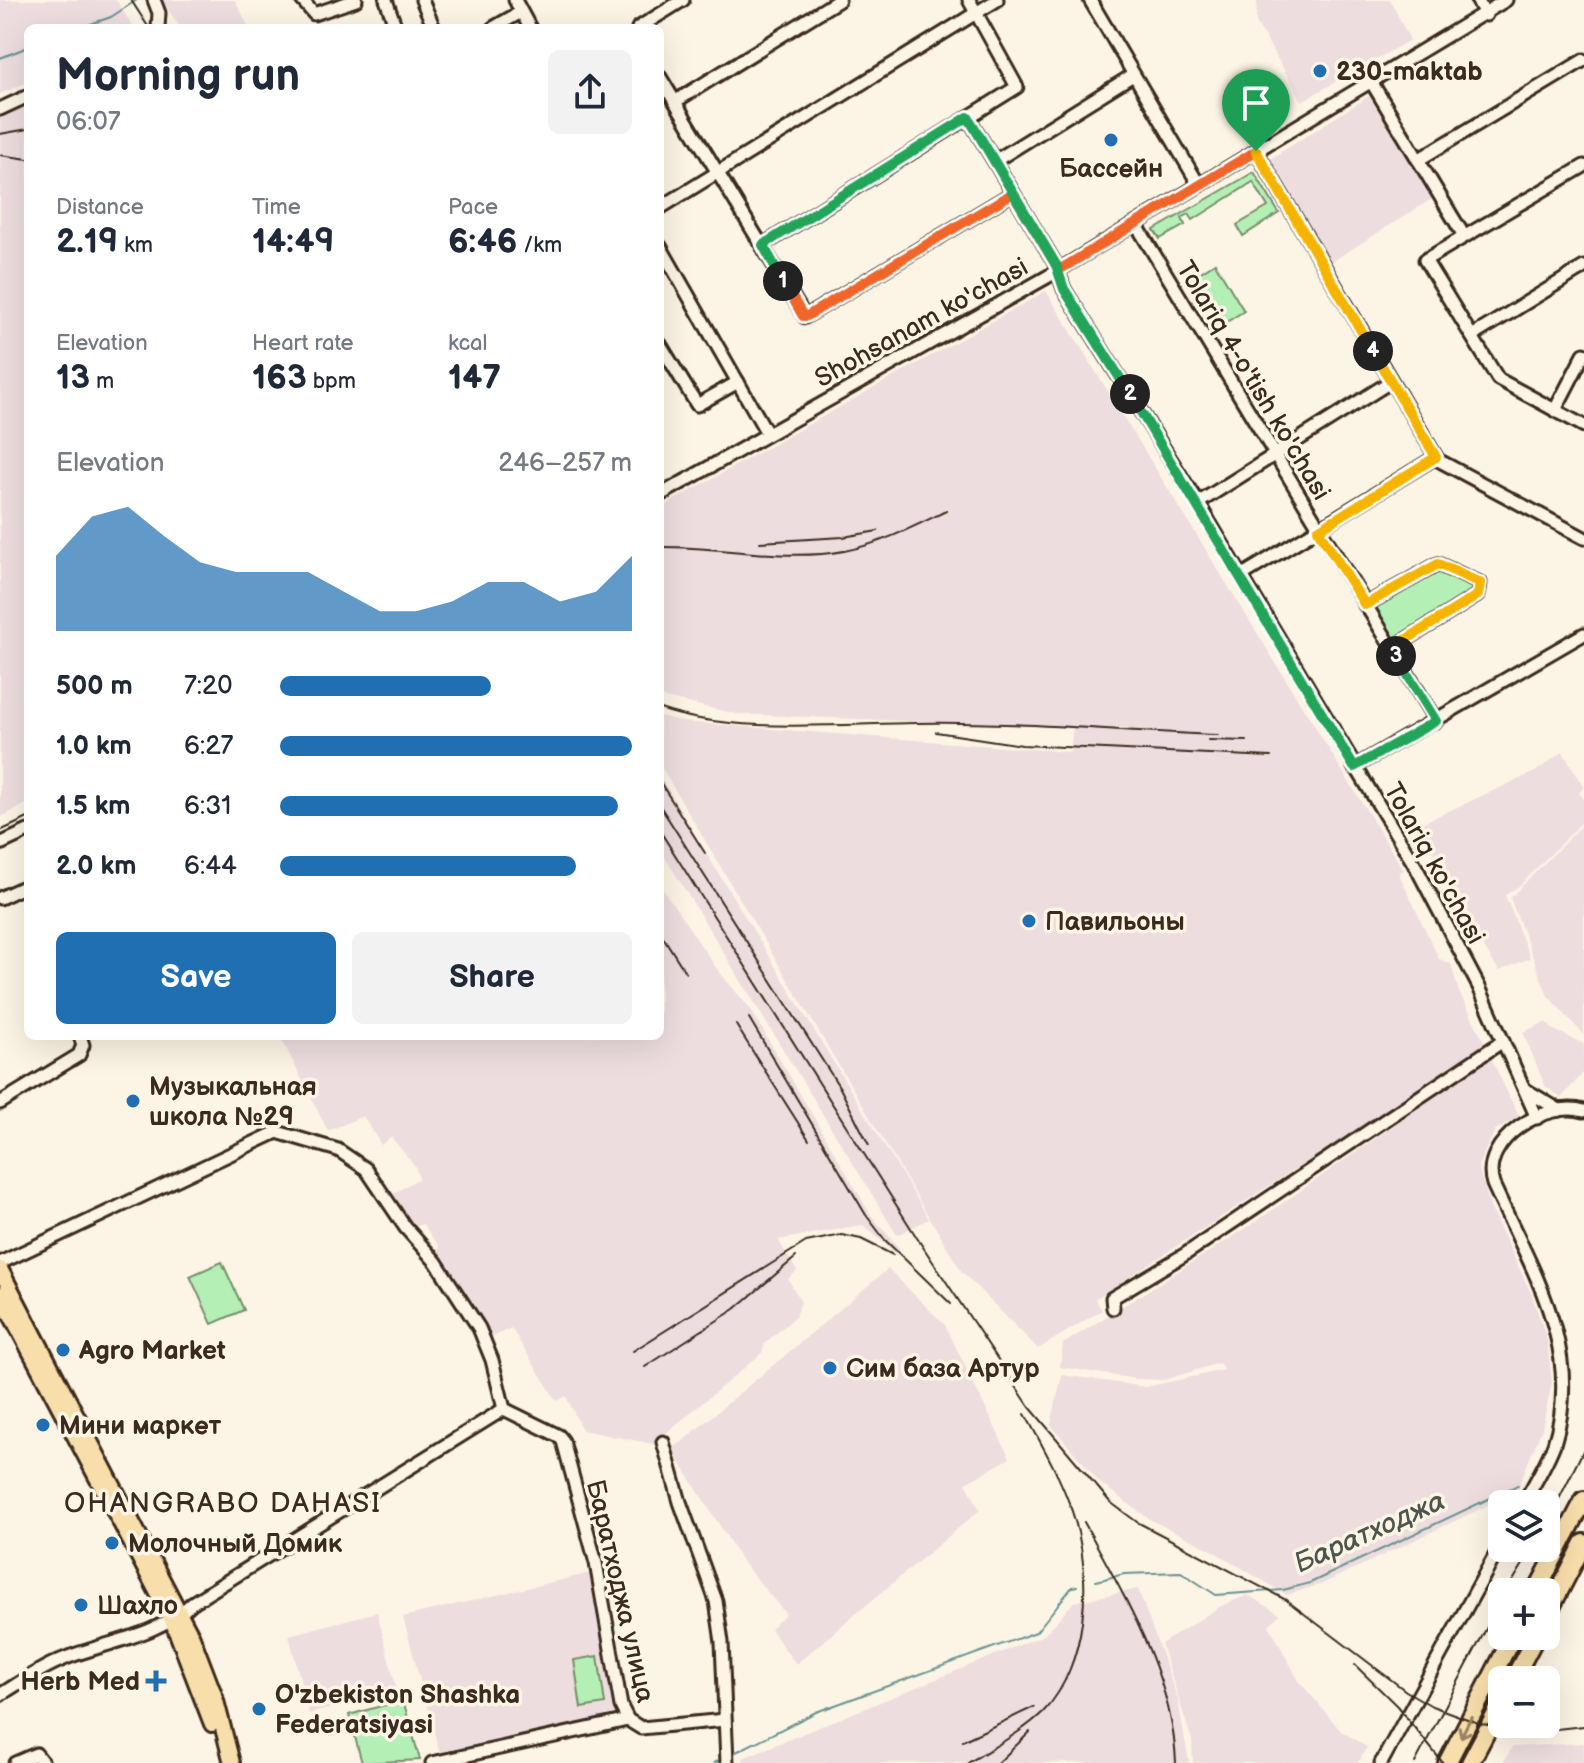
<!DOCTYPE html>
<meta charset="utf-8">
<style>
:root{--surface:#fff;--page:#f2f2f3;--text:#1f2937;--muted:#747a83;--accent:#1f6fb2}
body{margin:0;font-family:"Balsamiq Sans",sans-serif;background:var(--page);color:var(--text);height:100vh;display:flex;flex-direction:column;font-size:30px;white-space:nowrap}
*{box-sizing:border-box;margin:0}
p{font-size:26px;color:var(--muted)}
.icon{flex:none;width:44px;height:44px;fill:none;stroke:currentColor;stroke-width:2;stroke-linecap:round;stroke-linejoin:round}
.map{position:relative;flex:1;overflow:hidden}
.side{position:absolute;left:24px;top:24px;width:640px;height:1016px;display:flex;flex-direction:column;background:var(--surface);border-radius:12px;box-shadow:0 8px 32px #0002}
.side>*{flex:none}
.tools{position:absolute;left:1488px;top:1490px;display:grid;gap:16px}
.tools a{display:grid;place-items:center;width:72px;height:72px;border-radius:12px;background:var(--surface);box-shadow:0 8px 32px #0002;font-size:40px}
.pin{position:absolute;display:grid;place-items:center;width:68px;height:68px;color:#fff;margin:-82px -34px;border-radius:50% 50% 50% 0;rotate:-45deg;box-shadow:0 0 8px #0007}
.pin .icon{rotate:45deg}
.km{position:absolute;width:40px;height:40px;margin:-20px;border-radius:50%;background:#222;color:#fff;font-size:22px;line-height:40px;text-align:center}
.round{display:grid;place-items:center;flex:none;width:84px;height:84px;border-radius:12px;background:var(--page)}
.head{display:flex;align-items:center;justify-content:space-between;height:136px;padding:0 32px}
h1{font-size:44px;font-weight:700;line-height:60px}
.stats{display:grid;grid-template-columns:repeat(3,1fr);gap:12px;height:136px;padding:8px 32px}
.stats div{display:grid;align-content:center}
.stats b{font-size:34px;font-weight:700}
.stats small{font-size:22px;font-weight:400}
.stats p{font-size:22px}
.chart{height:224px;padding:16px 32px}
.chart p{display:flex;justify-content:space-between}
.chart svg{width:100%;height:144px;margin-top:8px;fill:var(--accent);opacity:.7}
.primary-button{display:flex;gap:16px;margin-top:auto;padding:16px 32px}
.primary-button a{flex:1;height:92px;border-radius:12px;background:var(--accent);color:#fff;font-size:32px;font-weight:700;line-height:92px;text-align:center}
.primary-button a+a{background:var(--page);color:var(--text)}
ul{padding:0 32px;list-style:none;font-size:26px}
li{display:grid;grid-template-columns:128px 96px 1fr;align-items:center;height:60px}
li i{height:20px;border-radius:10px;background:var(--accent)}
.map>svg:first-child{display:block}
.built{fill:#edddde}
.green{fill:#b4f0b6;stroke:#788d6a;stroke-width:2}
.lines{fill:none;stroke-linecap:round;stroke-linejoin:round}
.stream{stroke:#689292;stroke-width:2}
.minor-casing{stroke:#3b2a1e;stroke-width:17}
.major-casing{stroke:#3b2a1e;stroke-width:20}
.highway-casing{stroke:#3b2a1e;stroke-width:22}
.minor{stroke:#fcf5e5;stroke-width:11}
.major{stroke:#f8deab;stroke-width:14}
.highway{stroke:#f8deab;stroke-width:16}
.rail{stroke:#3b2a1e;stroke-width:2}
.oneway{stroke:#9a8464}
.split-1-casing{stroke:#fff;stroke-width:16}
.split-2-casing{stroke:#fff;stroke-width:16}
.split-3-casing{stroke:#fff;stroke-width:16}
.split-4-casing{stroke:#fff;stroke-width:16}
.split-5-casing{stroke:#fff;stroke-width:16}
.split-1{stroke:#f0652b;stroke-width:10}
.split-2{stroke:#22a559;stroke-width:10}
.split-3{stroke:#22a559;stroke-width:10}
.split-4{stroke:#f5b400;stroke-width:10}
.split-5{stroke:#f5b400;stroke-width:10}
.poi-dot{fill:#1f6fb2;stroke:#fcf5e5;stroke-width:3}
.labels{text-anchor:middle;stroke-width:7;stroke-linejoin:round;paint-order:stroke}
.poi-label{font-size:26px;font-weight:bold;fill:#3b2a1e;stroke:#fcf5e5;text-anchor:start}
.street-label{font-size:26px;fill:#3b2a1e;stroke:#fcf5e5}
.neighbourhood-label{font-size:28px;letter-spacing:2px;fill:#3b2a1e;stroke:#fcf5e5}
.water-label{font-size:28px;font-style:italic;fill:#4e554e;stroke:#fcf5e5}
</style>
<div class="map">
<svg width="1584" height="1763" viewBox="0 0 1584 1763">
<rect width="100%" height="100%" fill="#fcf5e5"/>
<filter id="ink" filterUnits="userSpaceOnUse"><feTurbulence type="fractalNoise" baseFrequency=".0125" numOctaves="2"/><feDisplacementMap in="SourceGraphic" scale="16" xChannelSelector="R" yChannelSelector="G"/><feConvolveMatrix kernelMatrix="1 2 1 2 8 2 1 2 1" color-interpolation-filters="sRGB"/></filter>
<g filter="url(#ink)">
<g class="built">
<polygon points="0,0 116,0 134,28 28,28 28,82 0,94"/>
<polygon points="161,0 235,0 249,28 181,28"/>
<polygon points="1257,0 1390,0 1410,40 1302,101 1256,22"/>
<polygon points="1369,96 1432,199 1331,262 1270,159"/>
<polygon points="28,105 28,803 0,818 0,118"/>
<polygon points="1046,291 1404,871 1400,871 1400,876 1439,959 1451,964 1459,992 1486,1045 1095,1299 1102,1310 1038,1349 962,1272 660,765 660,716 683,722 1070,752 1073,728 737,714 660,697 660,508"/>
<polygon points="1563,752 1584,787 1579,793 1584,799 1584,820 1519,886 1505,895 1530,958 1499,971 1455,903 1422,823 1535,772"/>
<polygon points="660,777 929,1219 897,1235 660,849"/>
<polygon points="1584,823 1584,1035 1548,996 1510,898"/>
<polygon points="660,885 717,969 751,1010 871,1215 900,1249 895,1253 863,1225 778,1240 797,1271 788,1279 801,1302 795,1317 765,1343 762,1353 653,1444 582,1430 566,1396 557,1401 511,1328 491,1338 437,1250 440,1248 423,1224 413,1227 393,1194 419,1178 415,1166 391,1137 381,1145 363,1116 328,1131 280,1036 660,1036"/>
<polygon points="1546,1022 1552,1029 1584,1044 1584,1072 1561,1098 1545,1086 1523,1032"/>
<polygon points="1491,1058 1519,1117 1495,1130 1478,1166 1490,1207 1532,1295 1547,1340 1552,1382 1542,1429 1516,1492 1322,1584 1287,1595 1210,1549 1149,1519 1100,1483 1051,1425 1062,1375 1146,1387 1224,1370 1219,1363 1164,1380 1135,1379 1060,1367 1063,1344 1248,1227"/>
<polygon points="888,1269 945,1325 1010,1458 966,1483 980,1510 796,1664 770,1629 786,1614 744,1564 672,1450"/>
<polygon points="591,1573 616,1715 440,1754 403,1617"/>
<polygon points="1138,1589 1178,1700 1189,1763 745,1763 743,1758 1044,1635 1074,1602"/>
<polygon points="1248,1595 1280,1614 1269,1625 1299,1681 1341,1731 1367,1747 1358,1763 1193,1763 1192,1740 1161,1644 1221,1606"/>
<polygon points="377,1612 397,1691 309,1714 289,1635"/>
<polygon points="1584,1743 1584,1763 1503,1763 1512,1747"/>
</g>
<g class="green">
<polygon points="1254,172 1279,213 1243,236 1237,225 1268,207 1253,182 1193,220 1189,214 1182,218 1185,225 1160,239 1154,230"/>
<polygon points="1215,263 1244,311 1217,328 1188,280"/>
<polygon points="1434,571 1471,586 1476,593 1393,643 1372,605"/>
<polygon points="222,1262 244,1310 212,1324 190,1276"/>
<polygon points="598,1656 605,1704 581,1708 574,1660"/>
<polygon points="403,1700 420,1760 362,1763 349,1715"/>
</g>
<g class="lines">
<g class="stream">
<polyline points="79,28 111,17 137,0"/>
<polyline points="0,58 28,47"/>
<polyline points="1096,1581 1124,1574 1181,1572 1216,1595 1283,1590 1310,1583 1518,1485"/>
<polyline points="732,1754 816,1712 1036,1632 1072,1587 1077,1586"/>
<polyline points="714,1763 722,1759"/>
</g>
<defs>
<g id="minor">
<polyline points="154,0 159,13 158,28"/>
<polyline points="302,0 314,14 356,0"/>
<polyline points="386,0 396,28"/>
<polyline points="422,0 434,28"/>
<polyline points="515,0 530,28"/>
<polyline points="1090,0 1199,185"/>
<polyline points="1477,0 1486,15"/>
<polyline points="493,28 521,12"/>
<polyline points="638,28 683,0"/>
<polyline points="660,77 805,317 1013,193"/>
<polyline points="1372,83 1464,236"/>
<polyline points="676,101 839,0"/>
<polyline points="0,109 28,96"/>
<polyline points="968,117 1056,265 1064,289 1198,503 1417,869 1479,987 1537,1118"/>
<polyline points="1256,151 1438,460 1584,538"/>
<polyline points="1418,160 1584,60"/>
<polyline points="995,161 1133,75"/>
<polyline points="1584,166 1425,260 1498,379 1584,426"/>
<polyline points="660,208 997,0"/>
<polyline points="1136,224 1436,721"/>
<polyline points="763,245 1017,87 969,0"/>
<polyline points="660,246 767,433"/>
<polyline points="1472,336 1584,267"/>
<polyline points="660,344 697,405 738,382"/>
<polyline points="1555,410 1584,354"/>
<polyline points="660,495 1047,277 1506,0"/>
<polyline points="1198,503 1390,382"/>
<polyline points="1241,576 1436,457"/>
<polyline points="1365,605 1438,564 1480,583 1478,595 1391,649"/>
<polyline points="1354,767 1584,634"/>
<polyline points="0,844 28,831"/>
<polyline points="0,898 28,885"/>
<polyline points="1526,1090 1559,1110"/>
<polyline points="0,1103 79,1055 83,1045 80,1036"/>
<polyline points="0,1263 277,1132 338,1150 366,1169 405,1227 436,1262 479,1328 492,1360 504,1409"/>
<polyline points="1113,1308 1112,1298 1184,1255 1503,1041"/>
<polyline points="504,1409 559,1436 563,1441 596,1563 621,1706 628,1720 641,1728 725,1720"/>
<polyline points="663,1442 680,1502 716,1601 722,1642 727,1763"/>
<path d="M1523,1504C1534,1484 1546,1465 1554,1444C1584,1348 1531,1269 1493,1184C1479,1140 1546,1100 1584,1111"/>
<path d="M0,1695C21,1682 42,1667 66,1658C107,1642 161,1635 192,1603L504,1409"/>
<polyline points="15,1763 36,1754 43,1763"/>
<polyline points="432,1763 628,1720"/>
<polyline points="1381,1763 1502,1543"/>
</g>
<g id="major">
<polyline points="0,1269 192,1637 215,1697 232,1763"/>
<polyline points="0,1294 172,1620 212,1724"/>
</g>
<g id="highway">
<polyline points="1536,1592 1584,1500"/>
<polyline points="1546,1617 1584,1543"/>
<polyline points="1513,1680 1536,1636"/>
<polyline points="1447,1763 1513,1636"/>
<polyline points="1470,1763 1502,1702"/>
</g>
</defs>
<use href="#minor" class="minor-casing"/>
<use href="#major" class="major-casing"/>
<use href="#highway" class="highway-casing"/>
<use href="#minor" class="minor"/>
<use href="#major" class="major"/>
<use href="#highway" class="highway"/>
<g class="rail">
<polyline points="131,0 149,28"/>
<polyline points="0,134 28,129"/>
<polyline points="0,155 28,159"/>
<polyline points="760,542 843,537 878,531"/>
<path d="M660,547C720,546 784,562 844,551C880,544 913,527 946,511"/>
<path d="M660,709C731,734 838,724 914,723C1015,721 1117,731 1218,735"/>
<polyline points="936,732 1022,745 1271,757"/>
<polyline points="1208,740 1247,741"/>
<polyline points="660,782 705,853"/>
<polyline points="660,806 840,1088 869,1145"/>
<polyline points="0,831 28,818"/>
<polyline points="660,831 919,1241 1029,1406 1110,1502 1137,1522 1286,1600 1406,1691 1432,1706 1481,1724 1509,1728 1538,1731 1584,1726"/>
<polyline points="660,932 686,973"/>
<polyline points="749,1018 866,1215 885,1240 951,1304"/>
<polyline points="736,1025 809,1140"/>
<polyline points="633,1351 806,1242 842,1235 861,1239 893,1255"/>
<polyline points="645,1367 735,1309 796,1257"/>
<path d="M1084,1522C1125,1598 1173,1676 1176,1763"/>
<polyline points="1546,1525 1584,1449"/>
<polyline points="1506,1592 1533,1548"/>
<polyline points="1355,1665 1397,1706 1443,1763"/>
<polyline points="962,1741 1034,1707"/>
<path d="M968,1763C993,1747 1023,1732 1044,1711C1066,1688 1078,1653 1082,1622C1093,1537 1065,1486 1025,1414"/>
<polyline points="998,1763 1030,1732"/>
<polyline points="1415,1763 1502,1599"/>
</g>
</g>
<defs><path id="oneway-shaft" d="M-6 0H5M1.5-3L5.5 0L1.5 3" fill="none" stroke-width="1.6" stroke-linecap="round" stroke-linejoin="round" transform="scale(2)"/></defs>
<use class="oneway" href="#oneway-shaft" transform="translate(1466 1727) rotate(117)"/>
</g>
<g class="lines" filter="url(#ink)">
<defs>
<polyline id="split-1" points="783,281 803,316 807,316 1013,193 1059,270 1256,151"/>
<polyline id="split-2" points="783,281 763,245 968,117 1056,265 1064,289 1130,394"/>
<polyline id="split-3" points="1130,394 1354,767 1436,721 1396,656"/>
<polyline id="split-4" points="1373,351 1436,457 1318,530 1365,605 1438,564 1480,583 1478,595 1391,649 1396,656"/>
<polyline id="split-5" points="1256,151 1373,351"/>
</defs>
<use href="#split-1" class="split-1-casing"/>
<use href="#split-2" class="split-2-casing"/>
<use href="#split-3" class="split-3-casing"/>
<use href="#split-4" class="split-4-casing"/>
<use href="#split-5" class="split-5-casing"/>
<use href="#split-1" class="split-1"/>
<use href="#split-2" class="split-2"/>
<use href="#split-3" class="split-3"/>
<use href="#split-4" class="split-4"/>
<use href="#split-5" class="split-5"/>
</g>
<g class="poi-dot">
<circle cx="1320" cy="71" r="8"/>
<circle cx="1111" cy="140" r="8"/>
<circle cx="1029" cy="921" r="8"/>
<circle cx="133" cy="1101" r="8"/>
<circle cx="63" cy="1350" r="8"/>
<circle cx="830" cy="1368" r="8"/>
<circle cx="43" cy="1425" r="8"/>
<circle cx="112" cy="1543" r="8"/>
<circle cx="81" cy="1605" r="8"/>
<path d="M152 1669h8v8h8v8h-8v8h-8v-8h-8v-8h8z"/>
<circle cx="259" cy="1709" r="8"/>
</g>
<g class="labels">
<g class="poi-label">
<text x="1336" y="80">230-maktab</text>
<text x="1111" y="177" text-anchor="middle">Бассейн</text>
<text x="1045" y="930">Павильоны</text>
<text x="149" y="1095">Музыкальная<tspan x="149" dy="30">школа №29</tspan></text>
<text x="79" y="1359">Agro Market</text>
<text x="846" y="1377">Сим база Артур</text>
<text x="59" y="1434">Мини маркет</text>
<text x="128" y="1552">Молочный Домик</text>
<text x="97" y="1614">Шахло</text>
<text x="140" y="1690" text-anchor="end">Herb Med</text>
<text x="275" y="1703">O'zbekiston Shashka<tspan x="275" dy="30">Federatsiyasi</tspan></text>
</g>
<g class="street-label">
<text transform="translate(921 322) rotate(-29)" y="9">Shohsanam ko'chasi</text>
<text transform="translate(1254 380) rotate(59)" y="9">Tolariq 4-o'tish ko'chasi</text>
<text transform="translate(1435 863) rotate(61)" y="9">Tolariq ko'chasi</text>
<text transform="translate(621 1591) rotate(77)" y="9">Баратходжа улица</text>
</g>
<g class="neighbourhood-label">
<text x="223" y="1512">OHANGRABO DAHASI</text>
</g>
<g class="water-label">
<text transform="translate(1369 1531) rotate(-24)" y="10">Баратходжа</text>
</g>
</g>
</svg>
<div class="tools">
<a><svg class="icon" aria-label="layers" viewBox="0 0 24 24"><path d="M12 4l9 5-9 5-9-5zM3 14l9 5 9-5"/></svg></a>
<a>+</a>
<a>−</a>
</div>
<div class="pin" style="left:1256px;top:151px;background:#1e9e55"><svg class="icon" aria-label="arrive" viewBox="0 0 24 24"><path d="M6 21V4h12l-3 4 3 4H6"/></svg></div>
<b class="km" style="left:783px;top:281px">1</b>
<b class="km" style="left:1130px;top:394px">2</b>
<b class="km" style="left:1396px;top:656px">3</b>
<b class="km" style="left:1373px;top:351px">4</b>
<section class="side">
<div class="head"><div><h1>Morning run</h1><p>06:07</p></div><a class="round"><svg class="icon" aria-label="share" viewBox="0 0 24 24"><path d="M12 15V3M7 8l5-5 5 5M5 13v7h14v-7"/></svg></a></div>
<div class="stats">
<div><p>Distance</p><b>2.19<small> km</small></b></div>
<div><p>Time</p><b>14:49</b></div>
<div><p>Pace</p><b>6:46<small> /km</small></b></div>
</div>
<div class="stats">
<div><p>Elevation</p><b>13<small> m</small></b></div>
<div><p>Heart rate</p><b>163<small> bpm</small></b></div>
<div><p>kcal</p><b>147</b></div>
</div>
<div class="chart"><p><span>Elevation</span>246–257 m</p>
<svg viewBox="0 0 160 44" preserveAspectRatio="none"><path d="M0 44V21L10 9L20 6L30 15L40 23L50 26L60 26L70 26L80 32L90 38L100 38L110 35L120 29L130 29L140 35L150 32L160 21V44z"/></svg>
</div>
<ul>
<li><b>500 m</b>7:20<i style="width:60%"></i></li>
<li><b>1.0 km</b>6:27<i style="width:100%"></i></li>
<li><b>1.5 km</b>6:31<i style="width:96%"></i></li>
<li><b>2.0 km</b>6:44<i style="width:84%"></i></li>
</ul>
<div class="primary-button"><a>Save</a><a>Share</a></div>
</section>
</div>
